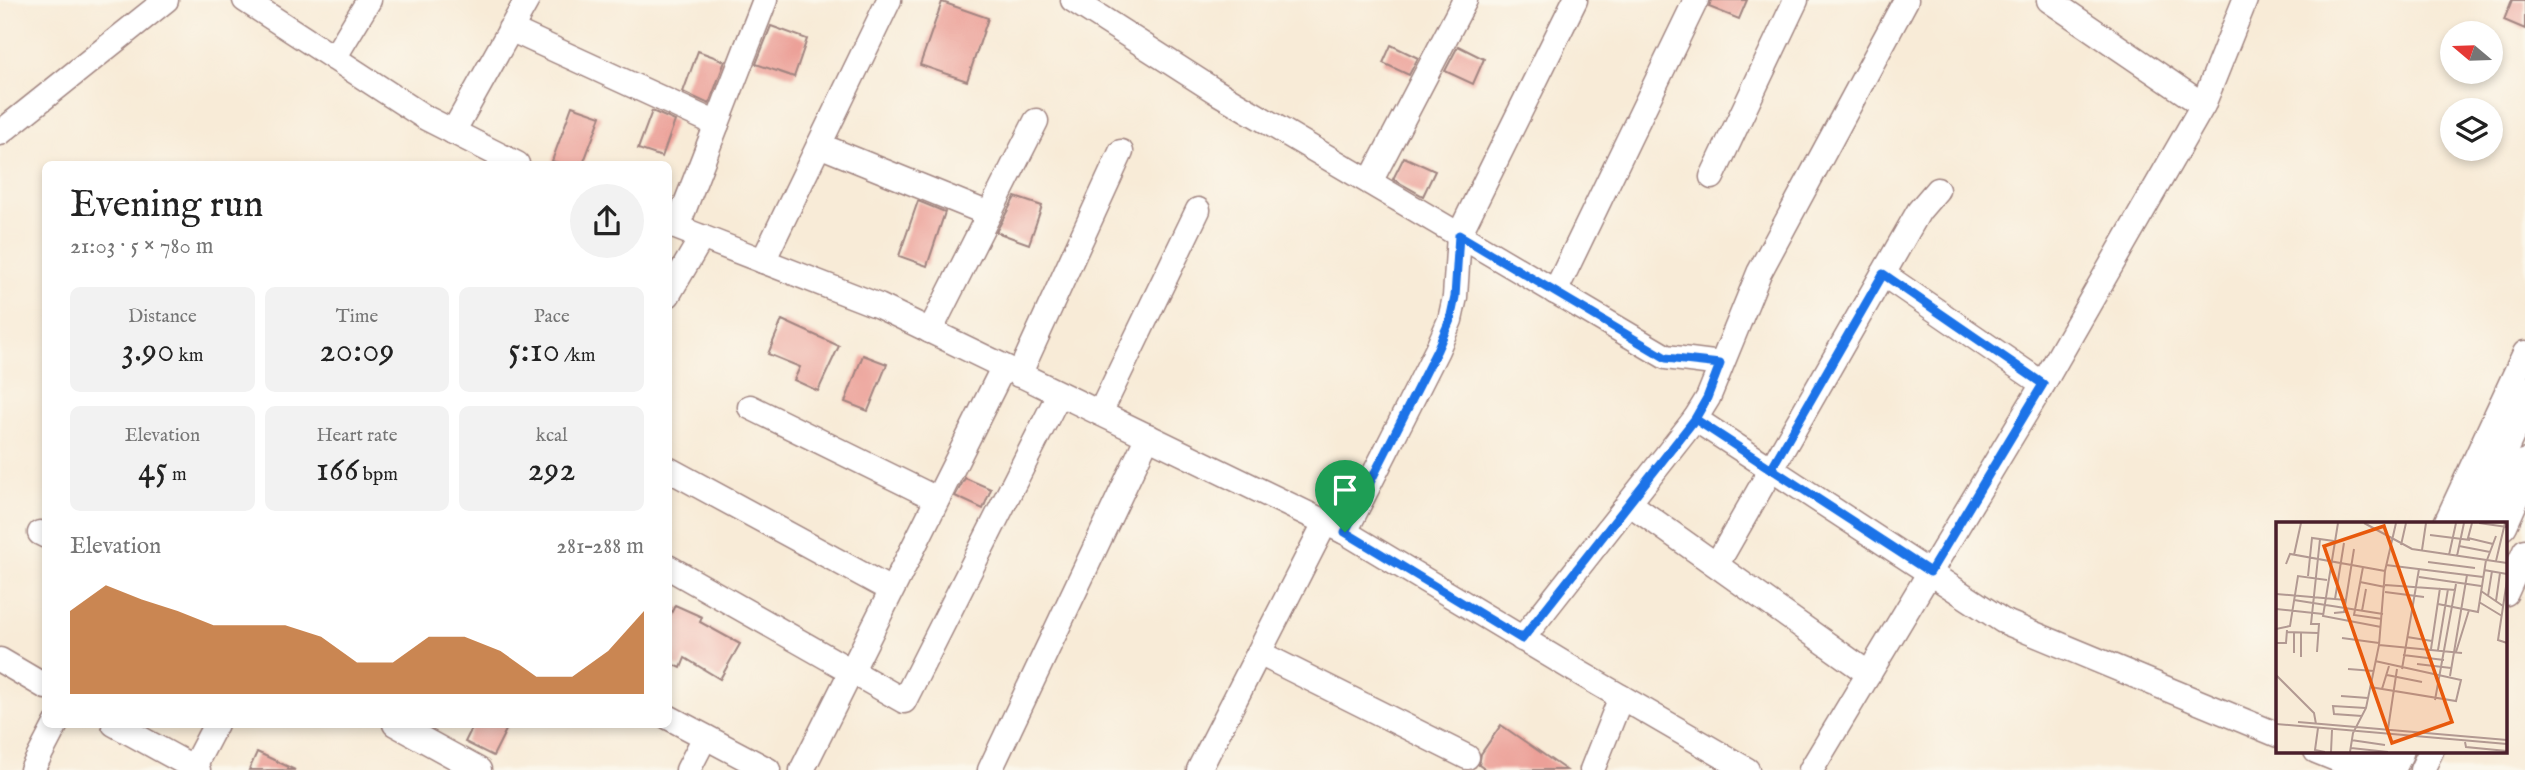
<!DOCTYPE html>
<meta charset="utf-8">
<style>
:root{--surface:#fff;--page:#f2f2f2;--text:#222;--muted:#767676;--accent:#b45309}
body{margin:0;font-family:"IM FELL English",serif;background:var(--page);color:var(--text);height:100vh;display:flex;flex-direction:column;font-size:26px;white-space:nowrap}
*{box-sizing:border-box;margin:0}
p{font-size:23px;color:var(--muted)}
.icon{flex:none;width:38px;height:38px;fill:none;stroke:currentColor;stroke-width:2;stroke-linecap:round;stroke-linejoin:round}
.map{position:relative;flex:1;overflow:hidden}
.details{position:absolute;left:42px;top:161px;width:630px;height:567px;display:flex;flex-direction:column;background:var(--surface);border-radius:10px;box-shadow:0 4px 10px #0003}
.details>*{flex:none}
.needle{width:46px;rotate:289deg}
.controls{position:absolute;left:2440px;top:21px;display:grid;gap:14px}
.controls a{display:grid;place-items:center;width:63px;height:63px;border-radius:50%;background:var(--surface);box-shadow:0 4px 10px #0003;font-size:35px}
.pin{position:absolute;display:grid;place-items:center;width:60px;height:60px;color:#fff;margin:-72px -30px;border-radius:50% 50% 50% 0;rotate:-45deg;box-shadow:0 0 7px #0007}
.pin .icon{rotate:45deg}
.round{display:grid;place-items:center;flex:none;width:74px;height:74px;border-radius:37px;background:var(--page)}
.summary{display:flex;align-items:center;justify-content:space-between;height:119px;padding:0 28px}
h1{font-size:38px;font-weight:600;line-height:52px}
.stats{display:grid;grid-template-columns:repeat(3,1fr);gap:10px;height:119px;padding:7px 28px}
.stats div{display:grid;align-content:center;border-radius:10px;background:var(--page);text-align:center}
.stats b{font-size:35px;font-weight:600}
.stats small{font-size:19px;font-weight:400}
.stats p{font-size:19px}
.chart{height:196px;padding:14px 28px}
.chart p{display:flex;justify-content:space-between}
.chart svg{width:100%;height:126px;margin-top:7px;fill:var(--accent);opacity:.7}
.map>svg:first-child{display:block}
.building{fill:#eca098}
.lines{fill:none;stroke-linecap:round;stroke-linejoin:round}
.minor-casing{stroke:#a18581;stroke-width:27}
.highway-casing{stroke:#a18581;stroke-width:38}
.minor{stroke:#fff;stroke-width:24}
.highway{stroke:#fff;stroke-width:35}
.route-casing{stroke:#fff;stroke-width:14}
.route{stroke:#1a73e8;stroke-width:9}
.inset-road{fill:none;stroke:#b29992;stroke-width:2}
.view{fill:#e8590c;fill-opacity:0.15;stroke:#e8590c;stroke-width:3.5}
.inset-edge{fill:none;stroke:#4a1f2b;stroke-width:3.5}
</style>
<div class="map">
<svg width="2525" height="770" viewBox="0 0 2525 770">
<rect width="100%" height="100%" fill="#fbf7ec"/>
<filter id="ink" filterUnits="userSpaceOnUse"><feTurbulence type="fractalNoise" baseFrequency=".0143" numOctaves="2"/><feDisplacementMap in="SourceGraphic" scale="14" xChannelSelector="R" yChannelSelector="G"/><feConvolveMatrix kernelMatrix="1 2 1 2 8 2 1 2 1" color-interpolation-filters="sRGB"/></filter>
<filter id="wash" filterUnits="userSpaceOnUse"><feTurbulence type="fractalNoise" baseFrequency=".00686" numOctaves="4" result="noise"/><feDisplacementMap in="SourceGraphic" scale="28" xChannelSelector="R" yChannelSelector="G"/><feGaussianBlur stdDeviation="1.57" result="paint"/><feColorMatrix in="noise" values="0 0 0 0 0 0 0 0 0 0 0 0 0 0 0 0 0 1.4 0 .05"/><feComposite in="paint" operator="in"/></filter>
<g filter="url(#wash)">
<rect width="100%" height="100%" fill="#f8ebd7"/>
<g id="blocks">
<g class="building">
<polygon points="1711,0 1747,0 1739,19 1709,7"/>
<polygon points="2512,0 2525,0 2525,29 2504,20"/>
<polygon points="942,2 988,18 967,81 920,65"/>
<polygon points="771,26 807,39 794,77 756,64"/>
<polygon points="1391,45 1418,58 1409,75 1383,63"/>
<polygon points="1458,46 1484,59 1473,84 1445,71"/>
<polygon points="698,51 725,61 709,104 683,92"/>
<polygon points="572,106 601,116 583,164 562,164 552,161"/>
<polygon points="652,111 675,121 662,157 638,149"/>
<polygon points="1404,157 1435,171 1423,196 1393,179"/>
<polygon points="1015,197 1042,206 1029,244 996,232"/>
<polygon points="918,201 945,212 927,266 899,256"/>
<polygon points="782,320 839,346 818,391 794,380 800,367 768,354"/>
<polygon points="863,355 887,364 868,411 845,402"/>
<polygon points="965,478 991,489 983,509 955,496"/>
<polygon points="675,605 702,617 700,622 740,644 720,679 685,658 681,668 668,662 668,620"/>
<polygon points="474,724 509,724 493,756 465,742"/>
<polygon points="1501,725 1566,770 1486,770 1479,765 1481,754"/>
<polygon points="257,752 295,770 249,770"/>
</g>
</g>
</g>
<g filter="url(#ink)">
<use href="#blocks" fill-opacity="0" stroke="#a18581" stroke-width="2"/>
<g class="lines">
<defs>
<g id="minor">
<polyline points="245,0 426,118 517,164"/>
<polyline points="1073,0 1215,91 1666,357 1721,364"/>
<polyline points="2049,0 2203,105"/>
<polyline points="510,29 717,124"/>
<polyline points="334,58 369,0"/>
<polyline points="453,132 527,0"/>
<polyline points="0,133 166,0"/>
<polyline points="819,145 989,214"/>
<polyline points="1712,177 1796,0"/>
<polyline points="1370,182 1465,0"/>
<polyline points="668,224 879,306 1345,532 1573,669 1747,770"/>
<polyline points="677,227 765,0"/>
<polyline points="763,261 889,0"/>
<polyline points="1883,274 2043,384"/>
<polyline points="1555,292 1696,0"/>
<polyline points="668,295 702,237"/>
<polyline points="930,331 1036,121"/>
<polyline points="1019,375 1121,152"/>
<polyline points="750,407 937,499"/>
<polyline points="1100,413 1198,210"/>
<polyline points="1695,419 2003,621 2278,735"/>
<polyline points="668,469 891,590"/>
<polyline points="1629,503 1869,674"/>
<polyline points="2446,523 2525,353"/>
<polyline points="1345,532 1437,350 1450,320 1455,297 1459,235 1575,0"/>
<polyline points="40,533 46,536"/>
<polyline points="1717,564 1919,211 1937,190"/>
<polyline points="668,567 904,701 1059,394"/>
<polyline points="2506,593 2525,551"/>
<polyline points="1522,639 1695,419 1708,398 1759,273 1906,0"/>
<polyline points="1259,653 1467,757"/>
<polyline points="0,660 46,687"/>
<polyline points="668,717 768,770"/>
<polyline points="114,724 198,770"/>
<polyline points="395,724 479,770"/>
<polyline points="2316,751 2353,766"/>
<polyline points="32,770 56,724"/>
<polyline points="192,770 216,724"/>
<polyline points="688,770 705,737"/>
<polyline points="802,770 1003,368"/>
<polyline points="990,770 1148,436"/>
<polyline points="1199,770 1325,523"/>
<polyline points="1592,770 1621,697"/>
<polyline points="1811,770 2043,384 2203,105 2245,0"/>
<polyline points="2422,770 2431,751"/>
</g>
<g id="highway">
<polyline points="2466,523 2525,394"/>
<polyline points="2500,523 2525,467"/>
<polyline points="2351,770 2360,751"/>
<polyline points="2387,770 2396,751"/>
</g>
</defs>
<use href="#minor" class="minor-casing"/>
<use href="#highway" class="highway-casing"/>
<use href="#minor" class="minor"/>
<use href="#highway" class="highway"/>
</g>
</g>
<g class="lines" filter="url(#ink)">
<defs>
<polyline id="route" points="1345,532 1522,639 1695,419 1930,572 2043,384 1883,274 1771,469 1695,419 1707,398 1720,364 1666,358 1459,235 1455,297 1450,320 1437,350 1345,532"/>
</defs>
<use href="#route" class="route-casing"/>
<use href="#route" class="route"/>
</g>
<g transform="translate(2276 522)">
<rect width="231" height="231" fill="#f8ebd7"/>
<path class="inset-road" d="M62,1L47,94L105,105M88,1L136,27L231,41M196,1L192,16L217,22M203,1L231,5M154,13L194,18M125,23L130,1M183,24L214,30M146,28L150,1M18,33L25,1M173,33L180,1M181,34L188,1M211,38L220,14M220,39L229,1M152,40L199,46M10,42L14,32L109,49M110,43L207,55M87,45L78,93L106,97M208,48L231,52M32,54L36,16L58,19M143,55L205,64M231,58L222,118L231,121M84,60L109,65M109,63L180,68M205,69L227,84M109,70L148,75M0,72L70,78M212,74L216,49M59,77L68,21M18,78L107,92M220,79L224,51M203,80L226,94M162,82L202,90L210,38M0,87L47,92M86,89L90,67M58,91L68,90L78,27M0,107L14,104L22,54L51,58M11,110L42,111M25,110V135M131,115L156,119M66,116L103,121M0,121H10L11,108M103,123L186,131M155,127L164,66M162,128L172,67M41,130L43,102H35L44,17M180,130L193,88M18,131V110M127,133L168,138M141,142L175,146M72,147L98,149M126,147L143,47M0,153L38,191L40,202M111,153L146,160M174,154L191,53M94,165L180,179L185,158L99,139M106,167L113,144M65,174L92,176M159,178L180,62M86,194L58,192L57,184L90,186M22,200L231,218M0,202L231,222M42,206L39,228L49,230M112,207L121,147M75,218L109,223M189,220L190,225L231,229M75,226L112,230M55,230L56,208M74,230L77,211L90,186L103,123L109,49L120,1"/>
<path class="view" d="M108,4L176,200L116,221L48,24Z"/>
<rect width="231" height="231" class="inset-edge"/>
</g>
</svg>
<div class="controls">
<a><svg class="needle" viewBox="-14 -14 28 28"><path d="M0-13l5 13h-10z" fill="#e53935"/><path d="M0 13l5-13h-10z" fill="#767676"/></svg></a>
<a><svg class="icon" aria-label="layers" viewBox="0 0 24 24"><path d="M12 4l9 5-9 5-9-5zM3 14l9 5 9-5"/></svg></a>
</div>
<div class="pin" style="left:1345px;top:532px;background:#1e9e55"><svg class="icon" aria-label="arrive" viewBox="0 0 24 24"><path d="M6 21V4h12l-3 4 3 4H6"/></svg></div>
<section class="details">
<div class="summary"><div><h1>Evening run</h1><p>21:03 · 5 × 780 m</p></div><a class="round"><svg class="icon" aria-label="share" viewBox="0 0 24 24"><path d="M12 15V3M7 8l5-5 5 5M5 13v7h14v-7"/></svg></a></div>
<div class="stats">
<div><p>Distance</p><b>3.90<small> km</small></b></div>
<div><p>Time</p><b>20:09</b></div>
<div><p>Pace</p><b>5:10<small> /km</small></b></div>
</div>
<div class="stats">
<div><p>Elevation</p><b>45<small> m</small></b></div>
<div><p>Heart rate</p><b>166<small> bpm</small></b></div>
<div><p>kcal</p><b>292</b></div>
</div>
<div class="chart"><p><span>Elevation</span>281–288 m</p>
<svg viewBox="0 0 160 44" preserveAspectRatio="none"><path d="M0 44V15L10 6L20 11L30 15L40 20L50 20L60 20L70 24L80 33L90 33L100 24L110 24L120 29L130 38L140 38L150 29L160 15V44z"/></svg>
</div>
</section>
</div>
